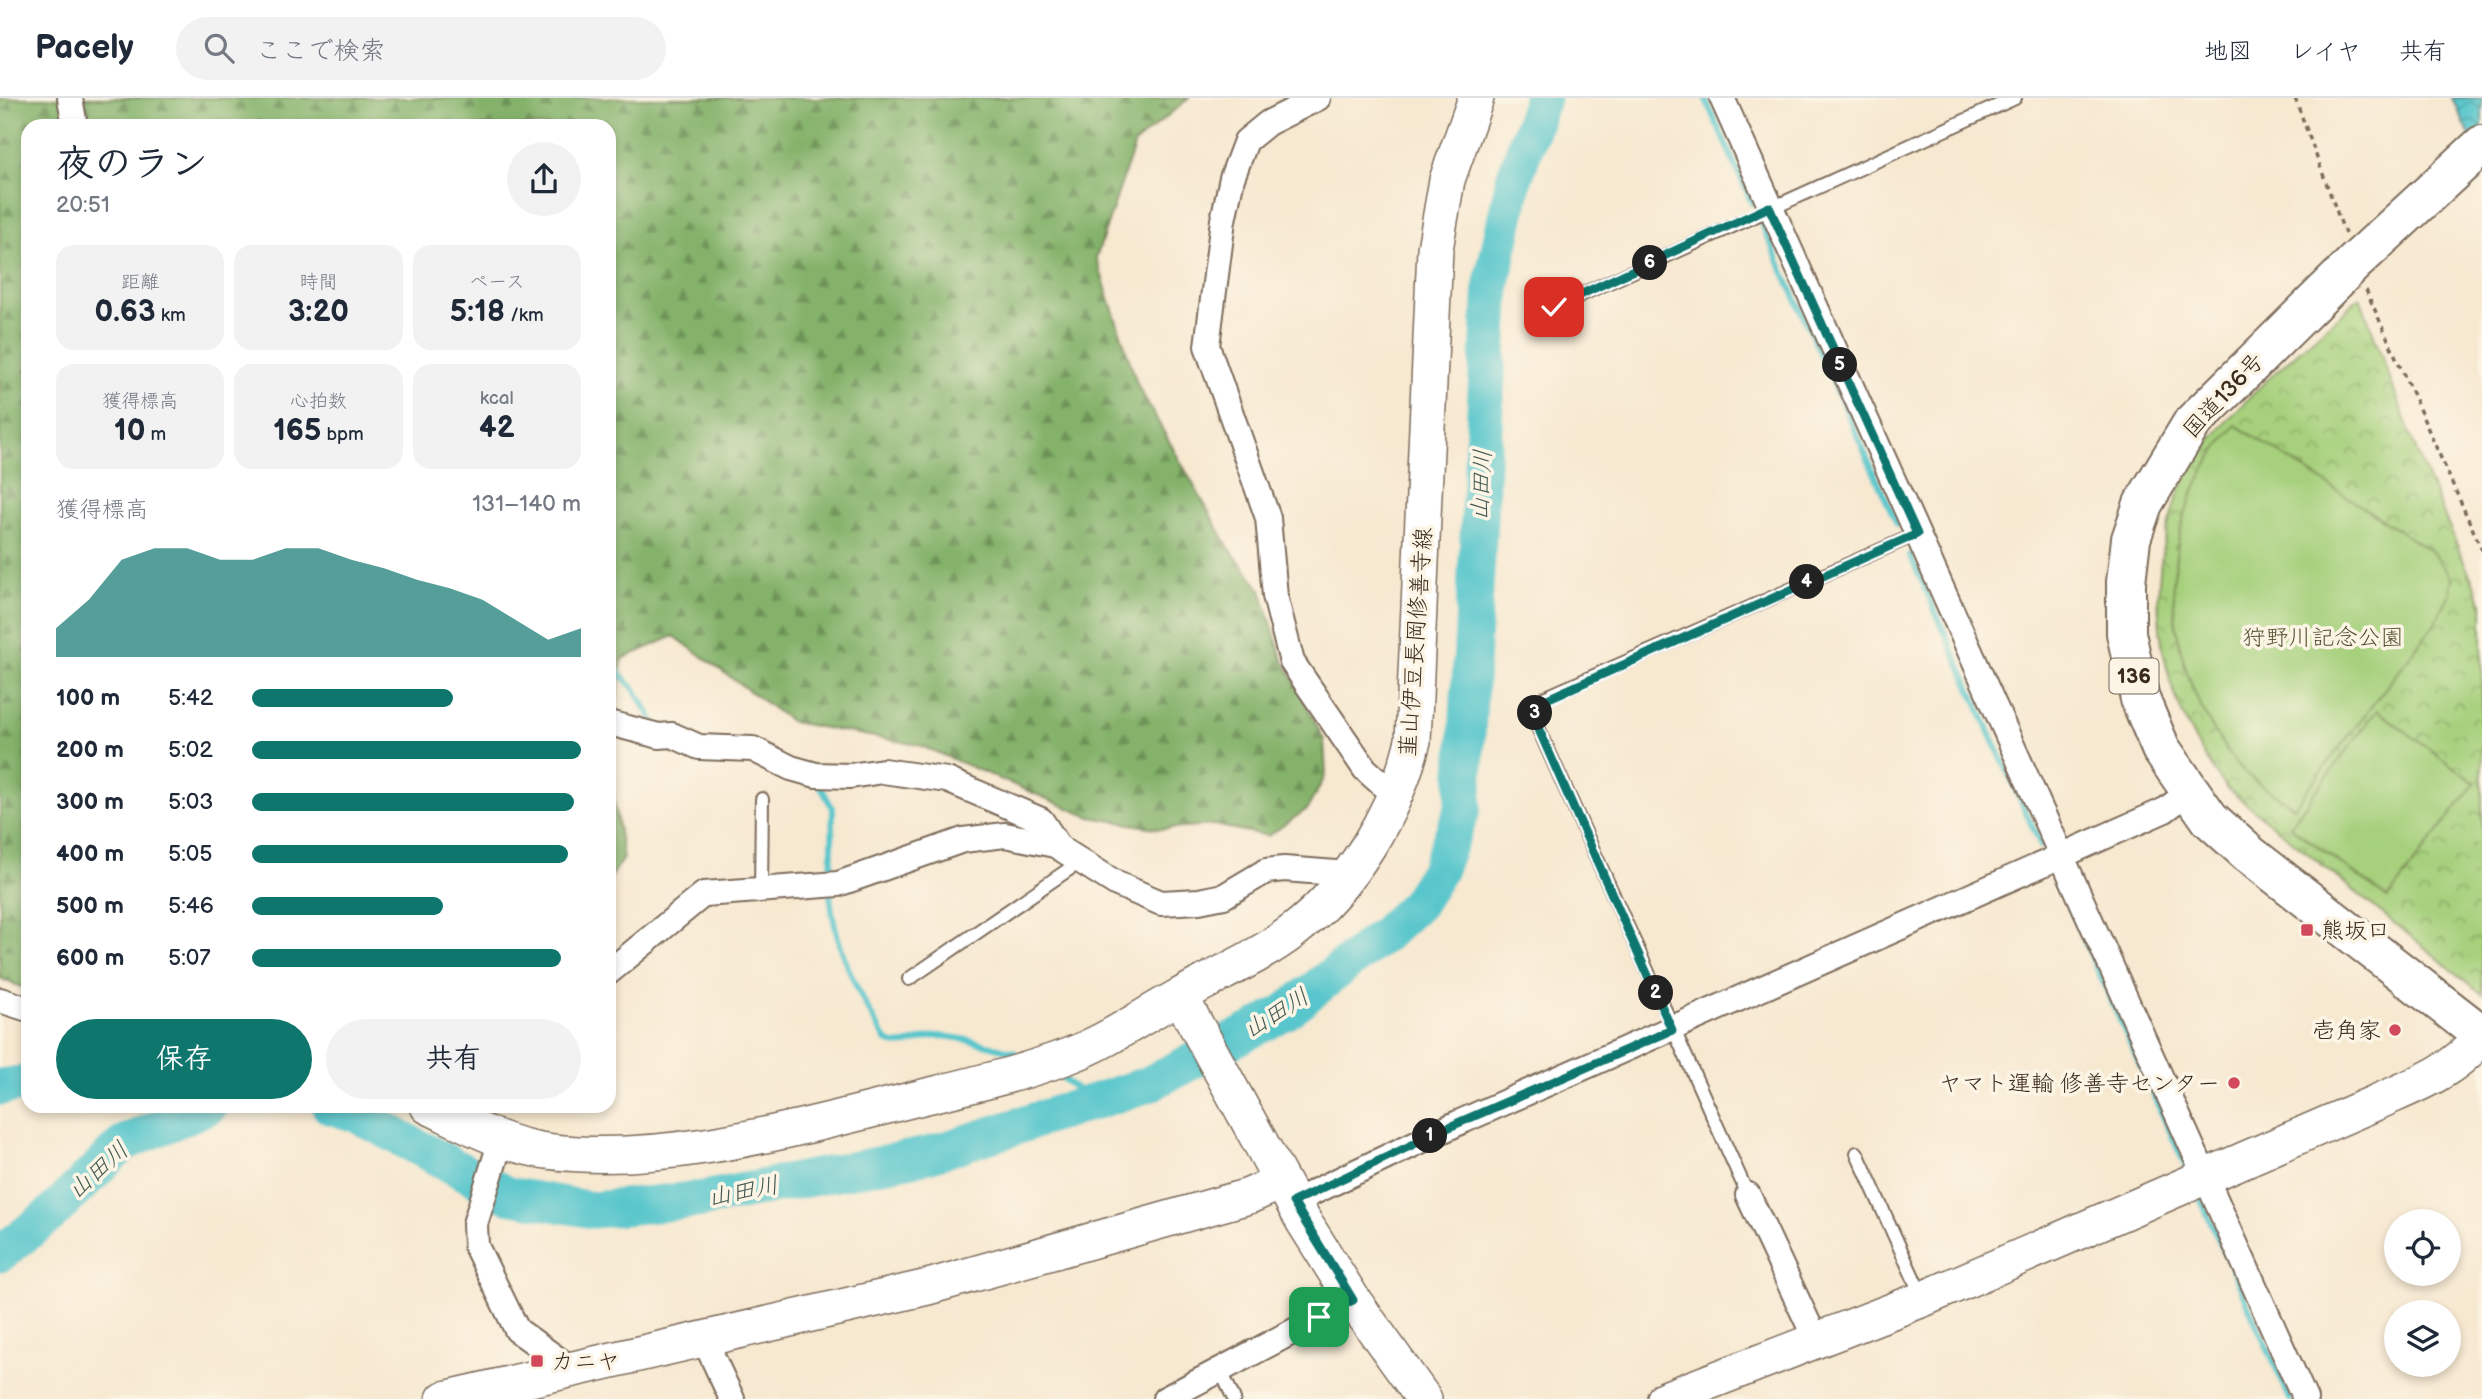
<!DOCTYPE html>
<html lang="ja">
<meta charset="utf-8">
<style>
:root{--surface:#fff;--page:#f2f2f3;--text:#1f2937;--muted:#747a83;--line:#e0e1e3;--accent:#0f766e}
body{margin:0;font-family:"Balsamiq Sans","Klee One",sans-serif;background:var(--page);color:var(--text);height:100vh;display:flex;flex-direction:column;font-size:26px;white-space:nowrap}
*{box-sizing:border-box;margin:0}
p{font-size:23px;color:var(--muted)}
.icon{flex:none;width:38px;height:38px;fill:none;stroke:currentColor;stroke-width:2;stroke-linecap:round;stroke-linejoin:round}
.map{position:relative;flex:1;overflow:hidden}
.drawer{position:absolute;left:21px;top:21px;width:595px;height:994px;display:flex;flex-direction:column;background:var(--surface);border-radius:21px;box-shadow:0 4px 10px #0003}
.drawer>*{flex:none}
.fabs{position:absolute;left:2384px;top:1111px;display:grid;gap:14px}
.fabs a{display:grid;place-items:center;width:77px;height:77px;border-radius:50%;background:var(--surface);box-shadow:0 4px 10px #0003;font-size:35px}
.pin{position:absolute;display:grid;place-items:center;width:60px;height:60px;color:#fff;margin:-30px;border-radius:14px;box-shadow:0 4px 10px #0006}
.km{position:absolute;width:35px;height:35px;margin:-18px;border-radius:50%;background:#222;color:#fff;font-size:19px;line-height:35px;text-align:center}
.round{display:grid;place-items:center;flex:none;width:74px;height:74px;border-radius:37px;background:var(--page)}
.headline{display:flex;align-items:center;justify-content:space-between;height:119px;padding:0 35px}
h1{font-size:38px;font-weight:800;line-height:52px}
.figures{display:grid;grid-template-columns:repeat(3,1fr);gap:10px;height:119px;padding:7px 35px}
.figures div{display:grid;align-content:center;border-radius:18px;background:var(--page);text-align:center}
.figures b{font-size:30px;font-weight:800}
.figures small{font-size:19px;font-weight:400}
.figures p{font-size:19px}
.chart{height:196px;padding:14px 35px}
.chart p{display:flex;justify-content:space-between}
.chart svg{width:100%;height:126px;margin-top:7px;fill:var(--accent);opacity:.7}
.button{display:flex;gap:14px;margin-top:auto;padding:14px 35px}
.button a{flex:1;height:80px;border-radius:42px;background:var(--accent);color:#fff;font-size:28px;font-weight:800;line-height:80px;text-align:center}
.button a+a{background:var(--page);color:var(--text)}
ul{padding:0 35px;list-style:none;font-size:23px}
li{display:grid;grid-template-columns:112px 84px 1fr;align-items:center;height:52px}
li i{height:18px;border-radius:9px;background:var(--accent)}
header{display:flex;align-items:center;gap:42px;box-sizing:border-box;height:98px;padding:0 35px;background:var(--surface);border-bottom:2px solid var(--line)}
header strong{font-size:33px}
nav{display:flex;gap:38px;margin-inline-start:auto;font-size:24px}
.search{width:490px;height:63px;background:var(--page);display:flex;align-items:center;gap:18px;box-sizing:border-box;padding:0 24px;border-radius:38px;color:var(--muted);font-size:26px}
.map>svg:first-child{display:block}
.forest{fill:url(#forest-firs);stroke:#606e44;stroke-width:2}
.park{fill:url(#park-crowns);stroke:#707d4c;stroke-width:2}
.pitch{fill:#a6d07b;stroke:#707d4c;stroke-width:2}
.water{fill:url(#water-waves);stroke:#4a7875;stroke-width:2}
.lines{fill:none;stroke-linecap:round;stroke-linejoin:round}
.stream{stroke:#58c6cc;stroke-width:6}
.river{stroke:#58c6cc;stroke-width:37}
.lane-casing{stroke:#7d6c5c;stroke-width:16}
.street-casing{stroke:#7d6c5c;stroke-width:28}
.secondary-casing{stroke:#7d6c5c;stroke-width:38}
.highway-casing{stroke:#7d6c5c;stroke-width:42}
.path{stroke:#7d6c5c;stroke-width:3.5;stroke-dasharray:5 5;stroke-linecap:butt}
.lane{stroke:#fff;stroke-width:12}
.street{stroke:#fff;stroke-width:24}
.secondary{stroke:#fff;stroke-width:35}
.highway{stroke:#fff;stroke-width:38}
.route-casing{stroke:#fff;stroke-width:14}
.route{stroke:#0f766e;stroke-width:9}
.poi-dot{fill:#d1495b;stroke:#fcf5e5;stroke-width:2.5}
.labels{text-anchor:middle;stroke-width:7;stroke-linejoin:round;paint-order:stroke}
.shield{fill:#fcf5e5;stroke:#75675a;stroke-width:2}
.shield-label{font-size:21px;font-weight:bold;fill:#3b2a1e}
.street-label{font-size:23px;fill:#3b2a1e;stroke:#fcf5e5}
.park-label{font-size:23px;fill:#565435;stroke:#fcf5e5}
.poi-label{font-size:23px;fill:#3b2a1e;stroke:#fcf5e5;text-anchor:start}
.water-label{font-size:24px;font-style:italic;fill:#445952;stroke:#fcf5e5}
</style>
<header>
<strong>Pacely</strong>
<div class="search"><svg class="icon" aria-label="search" viewBox="0 0 24 24"><circle cx="10" cy="10" r="6"/><path d="M15 15l6 6"/></svg>ここで検索</div>
<nav><a>地図</a><a>レイヤ</a><a>共有</a></nav>
</header>
<div class="map">
<svg width="2482" height="1301" viewBox="0 0 2482 1301">
<defs>
<pattern id="forest-firs" width="22" height="20" patternUnits="userSpaceOnUse" patternTransform="scale(1.75)"><rect width="22" height="20" fill="#84b26b"/><path d="M5 1l3.5 6h-7zM16 11l3.5 6h-7z" fill="#6d9157"/></pattern>
<pattern id="park-crowns" width="20" height="18" patternUnits="userSpaceOnUse" patternTransform="scale(1.75)"><rect width="20" height="18" fill="#a6d07b"/><path d="M2 6a3 3 0 1 1 6 0M12 15a3 3 0 1 1 6 0" fill="none" stroke="#88a964"/></pattern>
<pattern id="water-waves" width="16" height="10" patternUnits="userSpaceOnUse" patternTransform="scale(1.75)"><rect width="16" height="10" fill="#58c6cc"/><path d="M0 5q4-4 8 0t8 0" fill="none" stroke="#4aa1a5"/></pattern>
</defs>
<rect width="100%" height="100%" fill="#fcf5e5"/>
<filter id="ink" filterUnits="userSpaceOnUse"><feTurbulence type="fractalNoise" baseFrequency=".0143" numOctaves="2"/><feDisplacementMap in="SourceGraphic" scale="14" xChannelSelector="R" yChannelSelector="G"/><feConvolveMatrix kernelMatrix="1 2 1 2 8 2 1 2 1" color-interpolation-filters="sRGB"/></filter>
<filter id="wash" filterUnits="userSpaceOnUse"><feTurbulence type="fractalNoise" baseFrequency=".00686" numOctaves="4" result="noise"/><feDisplacementMap in="SourceGraphic" scale="28" xChannelSelector="R" yChannelSelector="G"/><feGaussianBlur stdDeviation="1.57" result="paint"/><feColorMatrix in="noise" values="0 0 0 0 0 0 0 0 0 0 0 0 0 0 0 0 0 1.4 0 .05"/><feComposite in="paint" operator="in"/></filter>
<g filter="url(#wash)">
<rect width="100%" height="100%" fill="#f7e8d0"/>
<g class="forest">
<polygon points="0,0 1189,0 1135,45 1096,160 1138,288 1229,450 1261,492 1281,557 1324,642 1326,677 1307,711 1268,738 1214,727 1160,731 1090,719 919,647 792,624 674,538 622,561 609,662 609,28 28,28 28,892 0,880"/>
<polygon points="609,669 623,760 609,783"/>
</g>
<path class="park" d="M2360,199L2418,357L2482,505V896L2228,691C2169,618 2144,524 2167,433C2173,409 2182,379 2197,359C2243,298 2303,250 2360,199Z"/>
<g class="pitch">
<path d="M2236,327L2432,454L2452,480L2450,496L2433,528L2294,709C2279,698 2260,688 2246,675C2231,661 2219,642 2209,624C2155,528 2162,410 2236,327Z"/>
<polygon points="2377,612 2475,685 2388,800 2290,728"/>
</g>
<polygon class="water" points="2452,0 2482,0 2482,63"/>
<g class="lines">
<g class="stream">
<polyline points="1705,0 1752,105"/>
<polyline points="1761,124 1897,426"/>
<polyline points="1910,457 2041,748"/>
<polyline points="609,564 635,592 658,630"/>
<polyline points="819,685 833,711 831,781"/>
<polyline points="2053,773 2185,1067"/>
<path d="M830,792C832,843 859,901 887,943C905,953 920,938 939,938C963,939 991,948 1014,954"/>
<polyline points="1058,977 1094,1004"/>
<polyline points="2200,1100 2290,1301"/>
</g>
<g class="river">
<polyline points="0,989 28,985"/>
<polyline points="330,1008 356,1016 507,1097 593,1112 704,1101 928,1057 1149,986 1284,915 1385,836 1417,806 1438,773 1463,710 1492,185 1514,81 1542,0"/>
<polyline points="0,1156 50,1117 124,1045 209,1008"/>
</g>
</g>
</g>
<g filter="url(#ink)">
<g class="lines">
<defs>
<g id="lane">
<polyline points="1554,209 2015,0"/>
<polyline points="761,793 762,701"/>
<polyline points="909,881 1081,763"/>
<polyline points="1857,1055 1923,1201"/>
<polyline points="1748,1097 1536,625 1535,613 1544,600 1917,436"/>
<polyline points="1220,1271 1234,1301"/>
</g>
<g id="street">
<polyline points="70,0 75,28"/>
<polyline points="1318,0 1268,25 1246,43 1232,80 1223,122 1207,248 1268,420 1275,498 1292,564 1365,671 1395,698"/>
<polyline points="1722,0 2305,1301"/>
<polyline points="609,625 659,638 672,637 699,649 753,651 791,670 816,677 850,678 883,673 947,682 1041,722 1059,749"/>
<polyline points="609,874 704,796 838,786 963,742 1005,737 1055,747 1117,786 1161,805 1199,803 1224,798 1266,773 1284,771 1349,776"/>
<polyline points="0,902 28,911"/>
<polyline points="501,1042 475,1126 476,1148 517,1232 570,1270"/>
<polyline points="1748,1097 1817,1244"/>
<polyline points="1293,1104 1458,1025 2165,712 2189,694"/>
<polyline points="704,1241 732,1301"/>
<polyline points="1165,1301 1353,1202"/>
</g>
<g id="secondary">
<path d="M428,1008C466,1026 503,1047 546,1053C658,1068 786,1033 895,1006C953,991 1012,979 1068,958C1107,944 1144,917 1180,898"/>
<polyline points="444,1301 928,1189 1249,1098 1281,1084"/>
<path d="M1424,1301L1353,1202L1304,1124L1180,898C1216,877 1259,859 1292,834C1351,789 1395,715 1413,643L1435,151L1447,82L1476,0"/>
<path d="M1665,1301L1923,1201L2375,1005C2415,987 2454,974 2482,938"/>
</g>
<polyline id="highway" points="2482,47 2355,164 2192,325 2143,406 2131,441 2126,484 2126,535 2140,601 2161,651 2210,721 2249,756 2482,937"/>
</defs>
<use href="#lane" class="lane-casing"/>
<use href="#street" class="street-casing"/>
<use href="#secondary" class="secondary-casing"/>
<use href="#highway" class="highway-casing"/>
<g class="path">
<polyline points="2295,0 2345,136"/>
<polyline points="2366,192 2482,452"/>
</g>
<use href="#lane" class="lane"/>
<use href="#street" class="street"/>
<use href="#secondary" class="secondary"/>
<use href="#highway" class="highway"/>
</g>
</g>
<g class="lines" filter="url(#ink)">
<defs>
<polyline id="route" points="1319,1219 1353,1202 1293,1104 1458,1025 1672,932 1536,625 1538,605 1917,436 1769,109 1554,209"/>
</defs>
<use href="#route" class="route-casing"/>
<use href="#route" class="route"/>
</g>
<g class="poi-dot">
<rect x="2300" y="825" width="14" height="14" rx="3.5"/>
<circle cx="2395" cy="932" r="7"/>
<circle cx="2234" cy="985" r="7"/>
<rect x="530" y="1256" width="14" height="14" rx="3.5"/>
</g>
<g class="labels">
<rect class="shield" x="2109.5" y="560.5" width="49" height="35" rx="5"/>
<g class="shield-label">
<text x="2134" y="585">136</text>
</g>
<g class="street-label">
<text transform="translate(2223 297) rotate(-47)" y="8">国道136号</text>
<text transform="translate(1415 544) rotate(-86)" y="8">韮山伊豆長岡修善寺線</text>
</g>
<g class="park-label">
<text x="2323" y="547">狩野川記念公園</text>
</g>
<g class="poi-label">
<text x="2321" y="840">熊坂口</text>
<text x="2381" y="940" text-anchor="end">壱角家</text>
<text x="2220" y="993" text-anchor="end">ヤマト運輸 修善寺センター</text>
<text x="551" y="1271">カニヤ</text>
</g>
<g class="water-label">
<text transform="translate(1481 387) rotate(-87)" y="8">山田川</text>
<text transform="translate(1276 915) rotate(-32)" y="8">山田川</text>
<text transform="translate(98 1072) rotate(-42)" y="8">山田川</text>
<text transform="translate(743 1093) rotate(-11)" y="8">山田川</text>
</g>
</g>
</svg>
<div class="fabs">
<a><svg class="icon" aria-label="locate" viewBox="0 0 24 24"><circle cx="12" cy="12" r="6"/><path d="M12 2v4M12 18v4M2 12h4M18 12h4"/></svg></a>
<a><svg class="icon" aria-label="layers" viewBox="0 0 24 24"><path d="M12 4l9 5-9 5-9-5zM3 14l9 5 9-5"/></svg></a>
</div>
<div class="pin" style="left:1319px;top:1219px;background:#1e9e55"><svg class="icon" aria-label="arrive" viewBox="0 0 24 24"><path d="M6 21V4h12l-3 4 3 4H6"/></svg></div>
<div class="pin" style="left:1554px;top:209px;background:#d93025"><svg class="icon" aria-label="check" viewBox="0 0 24 24"><path d="M5 12l5 5 9-10"/></svg></div>
<b class="km" style="left:1430px;top:1038px">1</b>
<b class="km" style="left:1656px;top:895px">2</b>
<b class="km" style="left:1535px;top:615px">3</b>
<b class="km" style="left:1807px;top:484px">4</b>
<b class="km" style="left:1840px;top:267px">5</b>
<b class="km" style="left:1650px;top:165px">6</b>
<section class="drawer">
<div class="headline"><div><h1>夜のラン</h1><p>20:51</p></div><a class="round"><svg class="icon" aria-label="share" viewBox="0 0 24 24"><path d="M12 15V3M7 8l5-5 5 5M5 13v7h14v-7"/></svg></a></div>
<div class="figures">
<div><p>距離</p><b>0.63<small> km</small></b></div>
<div><p>時間</p><b>3:20</b></div>
<div><p>ペース</p><b>5:18<small> /km</small></b></div>
</div>
<div class="figures">
<div><p>獲得標高</p><b>10<small> m</small></b></div>
<div><p>心拍数</p><b>165<small> bpm</small></b></div>
<div><p>kcal</p><b>42</b></div>
</div>
<div class="chart"><p><span>獲得標高</span>131–140 m</p>
<svg viewBox="0 0 160 44" preserveAspectRatio="none"><path d="M0 44V34L10 24L20 10L30 6L40 6L50 10L60 10L70 6L80 6L90 10L100 13L110 17L120 20L130 24L140 31L150 38L160 34V44z"/></svg>
</div>
<ul>
<li><b>100 m</b>5:42<i style="width:61%"></i></li>
<li><b>200 m</b>5:02<i style="width:100%"></i></li>
<li><b>300 m</b>5:03<i style="width:98%"></i></li>
<li><b>400 m</b>5:05<i style="width:96%"></i></li>
<li><b>500 m</b>5:46<i style="width:58%"></i></li>
<li><b>600 m</b>5:07<i style="width:94%"></i></li>
</ul>
<div class="button"><a>保存</a><a>共有</a></div>
</section>
</div>
